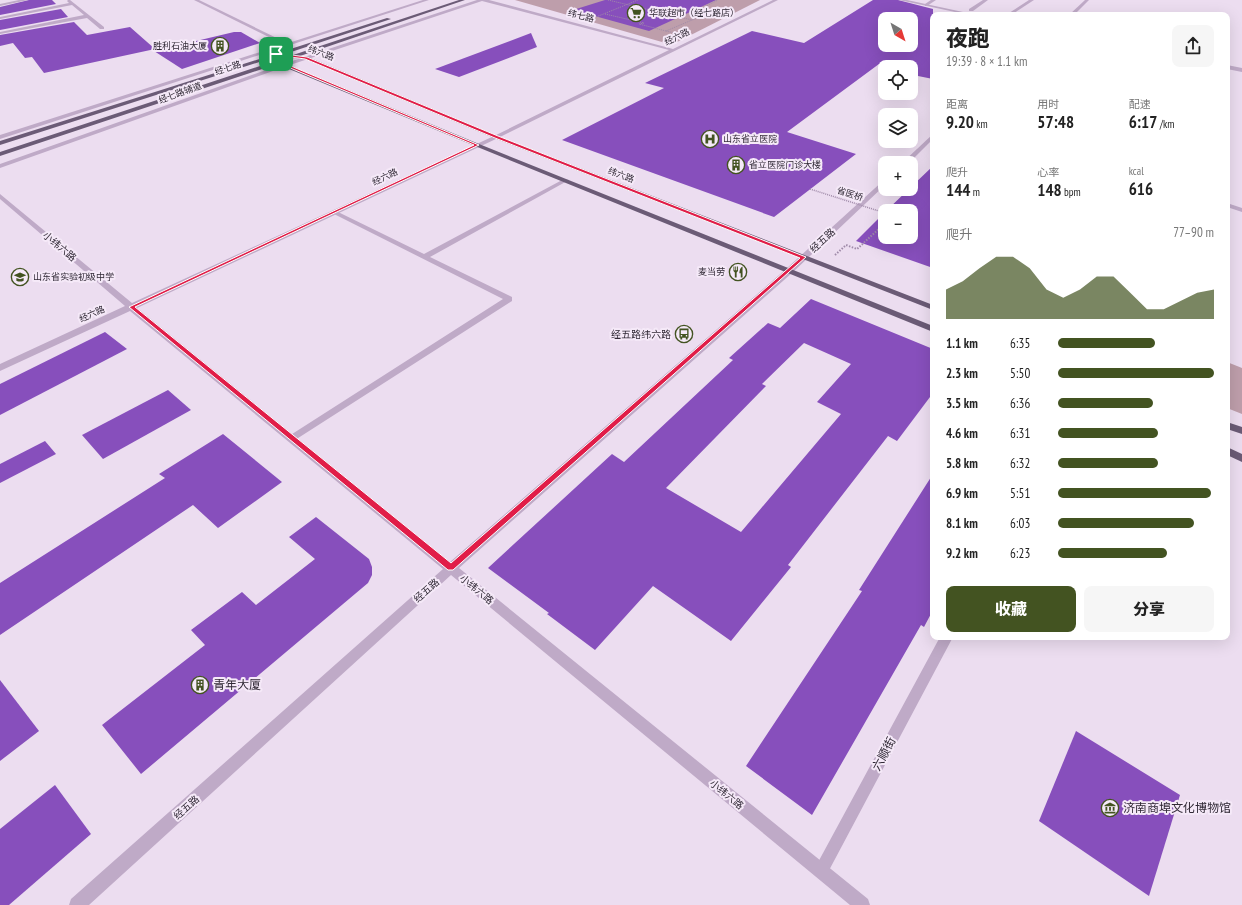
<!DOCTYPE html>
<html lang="zh">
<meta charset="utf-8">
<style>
:root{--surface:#fff;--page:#f6f6f6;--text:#222;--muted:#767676;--accent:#435321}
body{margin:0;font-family:"PT Sans Narrow","Noto Sans SC",sans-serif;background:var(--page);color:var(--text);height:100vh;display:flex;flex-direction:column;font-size:15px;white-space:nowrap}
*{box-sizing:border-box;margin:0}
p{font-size:13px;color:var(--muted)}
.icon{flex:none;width:22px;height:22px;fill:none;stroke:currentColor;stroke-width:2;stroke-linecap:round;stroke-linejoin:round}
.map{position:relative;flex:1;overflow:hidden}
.drawer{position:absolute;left:930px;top:12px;width:300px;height:628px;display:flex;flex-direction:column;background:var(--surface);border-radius:8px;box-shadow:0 4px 16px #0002}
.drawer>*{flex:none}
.needle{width:26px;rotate:141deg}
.buttons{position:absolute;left:878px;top:12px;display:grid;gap:8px}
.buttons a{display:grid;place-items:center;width:40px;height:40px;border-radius:8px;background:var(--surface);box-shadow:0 4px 16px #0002;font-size:20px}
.pin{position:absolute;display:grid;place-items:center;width:34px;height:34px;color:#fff;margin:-17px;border-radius:8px;box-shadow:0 2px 6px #0006}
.round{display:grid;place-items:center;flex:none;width:42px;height:42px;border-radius:8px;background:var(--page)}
.headline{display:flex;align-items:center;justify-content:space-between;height:68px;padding:0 16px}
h1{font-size:22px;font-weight:800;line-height:30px}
.stats{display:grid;grid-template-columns:repeat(3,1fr);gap:6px;height:68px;padding:4px 16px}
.stats div{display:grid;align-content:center}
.stats b{font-size:17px;font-weight:800}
.stats small{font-size:11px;font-weight:400}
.stats p{font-size:11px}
.chart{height:112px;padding:8px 16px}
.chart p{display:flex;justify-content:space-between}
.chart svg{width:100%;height:72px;margin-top:4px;fill:var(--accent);opacity:.7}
.button{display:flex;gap:8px;margin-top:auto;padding:8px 16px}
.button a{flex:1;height:46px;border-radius:8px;background:var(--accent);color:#fff;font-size:16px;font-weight:800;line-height:46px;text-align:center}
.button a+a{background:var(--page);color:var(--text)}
ul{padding:0 16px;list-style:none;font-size:13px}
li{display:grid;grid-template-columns:64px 48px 1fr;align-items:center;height:30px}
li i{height:10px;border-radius:5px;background:var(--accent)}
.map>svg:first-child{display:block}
.green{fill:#be9eab}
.building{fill:#874fbc;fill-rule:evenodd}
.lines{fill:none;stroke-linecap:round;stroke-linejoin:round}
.path-far2{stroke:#a08ba9;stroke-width:1;stroke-dasharray:1 1;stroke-linecap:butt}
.path-far1{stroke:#a08ba9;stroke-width:1.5;stroke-dasharray:1 1;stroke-linecap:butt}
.path{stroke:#a08ba9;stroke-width:2;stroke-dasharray:1.5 1.5;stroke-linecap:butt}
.minor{fill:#bfaac7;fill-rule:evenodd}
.tertiary{fill:#bfaac7;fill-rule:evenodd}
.primary{fill:#6b5b76;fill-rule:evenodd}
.path-bridge{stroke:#a08ba9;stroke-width:1.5;stroke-dasharray:1 1;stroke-linecap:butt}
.route{fill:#e11d48;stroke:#fff;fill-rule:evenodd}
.labels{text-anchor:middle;stroke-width:4;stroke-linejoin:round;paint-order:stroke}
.far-poi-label{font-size:9px;fill:#302935;stroke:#f5e9f8;text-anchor:start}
.far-street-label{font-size:9px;fill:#302935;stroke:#f5e9f8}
.street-label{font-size:10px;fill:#302935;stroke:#f5e9f8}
.poi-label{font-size:10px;fill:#302935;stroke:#f5e9f8;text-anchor:end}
.near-poi-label{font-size:12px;fill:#302935;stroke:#f5e9f8;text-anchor:start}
.near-street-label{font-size:12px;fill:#302935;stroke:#f5e9f8}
</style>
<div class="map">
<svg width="1242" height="905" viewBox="0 0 1242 905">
<rect width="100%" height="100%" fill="#ecddf0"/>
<g class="green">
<polygon points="515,0 760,0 677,42 669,44"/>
<polygon points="1227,362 1242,368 1242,414 1227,408"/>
</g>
<g class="building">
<polygon points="29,0 52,0 56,4 0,15 0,7"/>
<polygon points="605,0 716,0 649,31 573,10"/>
<path d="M873,0H898L933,9V79L913,75L911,67H896L879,64L787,132L856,154L774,217L562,140L664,88L645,83L752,31L804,43ZM885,19H911V45H885Z"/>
<polygon points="61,9 68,17 0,30 0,20"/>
<polygon points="74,22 87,35 130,27 155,49 44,73 32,57 25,58 13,43 0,46 0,35"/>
<polygon points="234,32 241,32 260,43 182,69 154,51"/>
<polygon points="531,33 537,47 459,77 435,69"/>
<polygon points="933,166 933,268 856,241 885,212 885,237 911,237 911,211 886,211 909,189 911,189 911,187"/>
<path d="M811,299L933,349V393L897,441L888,436L788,565L791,567L731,641L653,586L595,650L547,614L549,613L488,568L612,454L624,462L733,360L729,358L768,323L780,328ZM804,343L851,364L817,402L841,414L741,532L666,488L766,386L762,384Z"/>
<polygon points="105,332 127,349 0,415 0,384"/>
<polygon points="168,390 191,410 103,459 82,435"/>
<polygon points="223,434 282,482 218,528 193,505 0,635 0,583 165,478 159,474"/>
<polygon points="45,441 56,454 0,483 0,464"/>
<polygon points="933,474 933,610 924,627 921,625 812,815 746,766 862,591 859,590"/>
<polygon points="316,517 369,559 372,567 372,575 368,583 141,774 102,725 205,645 191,630 242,592 256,605 315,559 289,537"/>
<polygon points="0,680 39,731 0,761"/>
<polygon points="1076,731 1180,795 1149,896 1039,821"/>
<polygon points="55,785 91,834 9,905 0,905 0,829"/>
</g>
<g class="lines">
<g class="path-far2">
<polyline points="608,0 692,20 708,15 714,16"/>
<polyline points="699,9 720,14"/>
<polyline points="700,9 718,0"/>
<polyline points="605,14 644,23 639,24 666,31"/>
<polyline points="596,17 638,0"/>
<polyline points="679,34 666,31 692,20"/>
</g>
<polyline class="path-far1" points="880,228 885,224"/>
<polyline class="path" points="835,255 846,245 857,249 881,227"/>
<g class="minor">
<polygon points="19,0 28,0 0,6 0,4"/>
<polygon points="68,0 70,0 104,27 104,29 100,29 87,18 0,34 0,32 84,15 72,5 0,19 0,17 69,3 67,1"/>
<polygon points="194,0 199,0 289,44 285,45"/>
<polygon points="931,0 936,0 927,6 925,6 925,4"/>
<polygon points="983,0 988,0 973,11 969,11 969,9"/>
<polygon points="1029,0 1034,0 1011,15 1006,15"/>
<polygon points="564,179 569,180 430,257 512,297 512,301 295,440 289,440 287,438 289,436 503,299 332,213 332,211 336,211 424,254"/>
<polygon points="940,637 953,637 826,876 821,879 816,876 813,871 816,866"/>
</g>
<g class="tertiary">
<polygon points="423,0 429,0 0,139 0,135"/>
<polygon points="477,0 489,0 673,49 773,0 778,0 498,138 137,308 450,562 786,269 885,179 885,185 792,273 459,568 868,899 870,905 850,905 451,575 89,905 69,905 71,899 443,569 130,311 0,371 0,364 125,306 0,199 0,194 132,303 494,136 669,50 482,1 287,66 0,168 0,164 283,64"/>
<polygon points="899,0 907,0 977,15 969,15"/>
<polygon points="1085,0 1089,0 1074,15 1069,15"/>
<polygon points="1227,65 1242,68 1242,72 1227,69"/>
<polygon points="933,134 933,139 909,163 902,163"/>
<polygon points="1227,203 1242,208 1242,212 1227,207"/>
</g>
<g class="primary">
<polygon points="459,0 465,0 300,56 308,57 498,136 933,305 933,310 494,138 305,59 294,58 281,62 479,144 933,326 933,332 475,146 277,64 0,156 0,152 287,57 278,56 0,145 0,141 272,55 263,52 263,50 278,53 387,18 391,19 285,54 293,55"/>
<polygon points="1227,422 1242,427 1242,434 1227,429"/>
<polygon points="1227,447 1242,454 1242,462 1227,455"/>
</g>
<polyline class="path-bridge" points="810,189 885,213"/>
</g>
<path class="route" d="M276,53L307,57L498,136L806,257L453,570H448L129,307L474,145L276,62L274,54ZM277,55L305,59L495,138L800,258L451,563L135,307L479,145L279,61Z"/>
<defs>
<symbol id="supermarket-ring" viewBox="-11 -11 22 22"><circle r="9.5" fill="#f5e9f8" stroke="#435321" stroke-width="1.5"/><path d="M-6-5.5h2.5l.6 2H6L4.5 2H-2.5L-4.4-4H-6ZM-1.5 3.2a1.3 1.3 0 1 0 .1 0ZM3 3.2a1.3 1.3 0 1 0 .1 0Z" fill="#435321"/></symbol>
<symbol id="building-ring" viewBox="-11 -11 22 22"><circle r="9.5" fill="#f5e9f8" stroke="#435321" stroke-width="1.5"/><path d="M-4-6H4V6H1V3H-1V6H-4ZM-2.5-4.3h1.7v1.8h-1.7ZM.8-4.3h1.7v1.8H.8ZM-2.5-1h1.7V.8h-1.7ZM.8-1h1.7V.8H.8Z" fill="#435321"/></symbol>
<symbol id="hospital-ring" viewBox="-11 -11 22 22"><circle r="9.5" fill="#f5e9f8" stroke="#435321" stroke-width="1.5"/><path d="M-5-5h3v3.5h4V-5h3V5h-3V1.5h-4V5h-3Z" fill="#435321"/></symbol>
<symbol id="restaurant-ring" viewBox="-11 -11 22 22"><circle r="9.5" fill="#f5e9f8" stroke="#435321" stroke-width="1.5"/><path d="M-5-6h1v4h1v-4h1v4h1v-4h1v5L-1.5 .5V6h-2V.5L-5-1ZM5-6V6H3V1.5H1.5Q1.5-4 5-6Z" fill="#435321"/></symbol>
<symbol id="school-ring" viewBox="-11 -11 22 22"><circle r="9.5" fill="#f5e9f8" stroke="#435321" stroke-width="1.5"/><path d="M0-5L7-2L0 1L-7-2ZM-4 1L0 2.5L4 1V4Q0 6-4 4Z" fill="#435321"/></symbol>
<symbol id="bus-ring" viewBox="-11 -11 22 22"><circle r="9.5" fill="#f5e9f8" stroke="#435321" stroke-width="1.5"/><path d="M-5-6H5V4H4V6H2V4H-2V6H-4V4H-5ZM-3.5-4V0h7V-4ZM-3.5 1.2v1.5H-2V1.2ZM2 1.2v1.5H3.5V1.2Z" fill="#435321"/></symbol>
<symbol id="museum-ring" viewBox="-11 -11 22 22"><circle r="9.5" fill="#f5e9f8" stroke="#435321" stroke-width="1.5"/><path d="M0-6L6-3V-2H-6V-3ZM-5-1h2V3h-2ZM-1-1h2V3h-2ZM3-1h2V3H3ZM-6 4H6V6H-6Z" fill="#435321"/></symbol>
</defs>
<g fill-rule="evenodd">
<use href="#supermarket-ring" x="626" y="3" width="20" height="20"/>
<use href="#building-ring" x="210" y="36" width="20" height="20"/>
<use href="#hospital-ring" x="700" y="129" width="20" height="20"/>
<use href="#building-ring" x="726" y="155" width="20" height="20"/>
<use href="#restaurant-ring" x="728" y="262" width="20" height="20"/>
<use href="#school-ring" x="10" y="267" width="20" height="20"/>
<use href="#bus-ring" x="674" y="324" width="20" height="20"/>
<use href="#building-ring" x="190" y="675" width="20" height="20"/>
<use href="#museum-ring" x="1100" y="798" width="20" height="20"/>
</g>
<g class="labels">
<g class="far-poi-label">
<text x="649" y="16">华联超市（经七路店）</text>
<text x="207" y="49" text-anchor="end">胜利石油大厦</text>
<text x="723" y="142">山东省立医院</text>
<text x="749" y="168">省立医院门诊大楼</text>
<text x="725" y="275" text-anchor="end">麦当劳</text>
<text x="33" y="280">山东省实验初级中学</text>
</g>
<g class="far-street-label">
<text transform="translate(581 16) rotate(15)" y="3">纬七路</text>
<text transform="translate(677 37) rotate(-26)" y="3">经六路</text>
<text transform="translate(321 53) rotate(21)" y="3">纬六路</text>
<text transform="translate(228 68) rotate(-18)" y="3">经七路</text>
<text transform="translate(180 93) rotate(-20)" y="3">经七路辅道</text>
<text transform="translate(621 175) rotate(21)" y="3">纬六路</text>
<text transform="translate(385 177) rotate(-25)" y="3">经六路</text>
<text transform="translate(850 194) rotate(18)" y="3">省医桥</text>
<text transform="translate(92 314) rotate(-24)" y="3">经六路</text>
</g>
<g class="street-label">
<text transform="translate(822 240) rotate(-43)" y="4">经五路</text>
<text transform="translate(60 246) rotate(40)" y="4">小纬六路</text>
<text transform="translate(477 589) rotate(39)" y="4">小纬六路</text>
<text transform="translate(426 590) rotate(-42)" y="4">经五路</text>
<text transform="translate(727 794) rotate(39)" y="4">小纬六路</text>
<text transform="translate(186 807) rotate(-42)" y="4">经五路</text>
</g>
<g class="poi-label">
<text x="671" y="338">经五路纬六路</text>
</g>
<g class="near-poi-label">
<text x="213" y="689">青年大厦</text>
<text x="1123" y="812">济南商埠文化博物馆</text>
</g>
<g class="near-street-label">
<text transform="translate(884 754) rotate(-62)" y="4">六顺街</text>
</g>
</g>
</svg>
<div class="buttons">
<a><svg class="needle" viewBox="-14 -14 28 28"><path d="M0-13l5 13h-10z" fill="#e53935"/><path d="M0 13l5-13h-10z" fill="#767676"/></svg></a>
<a><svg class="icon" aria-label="locate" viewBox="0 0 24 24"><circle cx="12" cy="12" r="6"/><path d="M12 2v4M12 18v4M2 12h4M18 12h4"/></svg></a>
<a><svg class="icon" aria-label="layers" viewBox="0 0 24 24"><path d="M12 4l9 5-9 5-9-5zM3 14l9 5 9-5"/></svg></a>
<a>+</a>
<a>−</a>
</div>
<div class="pin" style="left:276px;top:54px;background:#1e9e55"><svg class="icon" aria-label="arrive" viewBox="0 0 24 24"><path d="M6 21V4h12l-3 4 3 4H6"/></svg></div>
<section class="drawer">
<div class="headline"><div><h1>夜跑</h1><p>19:39 · 8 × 1.1 km</p></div><a class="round"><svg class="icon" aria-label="share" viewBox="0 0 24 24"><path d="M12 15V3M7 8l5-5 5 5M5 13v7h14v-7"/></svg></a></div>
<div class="stats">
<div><p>距离</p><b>9.20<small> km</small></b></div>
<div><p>用时</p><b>57:48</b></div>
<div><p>配速</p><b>6:17<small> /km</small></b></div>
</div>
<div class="stats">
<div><p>爬升</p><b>144<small> m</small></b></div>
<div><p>心率</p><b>148<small> bpm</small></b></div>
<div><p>kcal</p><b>616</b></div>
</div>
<div class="chart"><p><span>爬升</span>77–90 m</p>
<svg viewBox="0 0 160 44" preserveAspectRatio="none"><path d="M0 44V26L10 21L20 13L30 6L40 6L50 13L60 26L70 31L80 26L90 18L100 18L110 28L120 38L130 38L140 33L150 28L160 26V44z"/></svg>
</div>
<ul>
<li><b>1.1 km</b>6:35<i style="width:62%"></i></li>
<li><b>2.3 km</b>5:50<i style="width:100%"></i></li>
<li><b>3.5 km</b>6:36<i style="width:61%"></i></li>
<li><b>4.6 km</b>6:31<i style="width:64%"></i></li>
<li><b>5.8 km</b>6:32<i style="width:64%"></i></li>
<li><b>6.9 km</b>5:51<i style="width:98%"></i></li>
<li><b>8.1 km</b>6:03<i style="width:87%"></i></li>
<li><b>9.2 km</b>6:23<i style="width:70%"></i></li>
</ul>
<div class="button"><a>收藏</a><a>分享</a></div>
</section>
</div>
